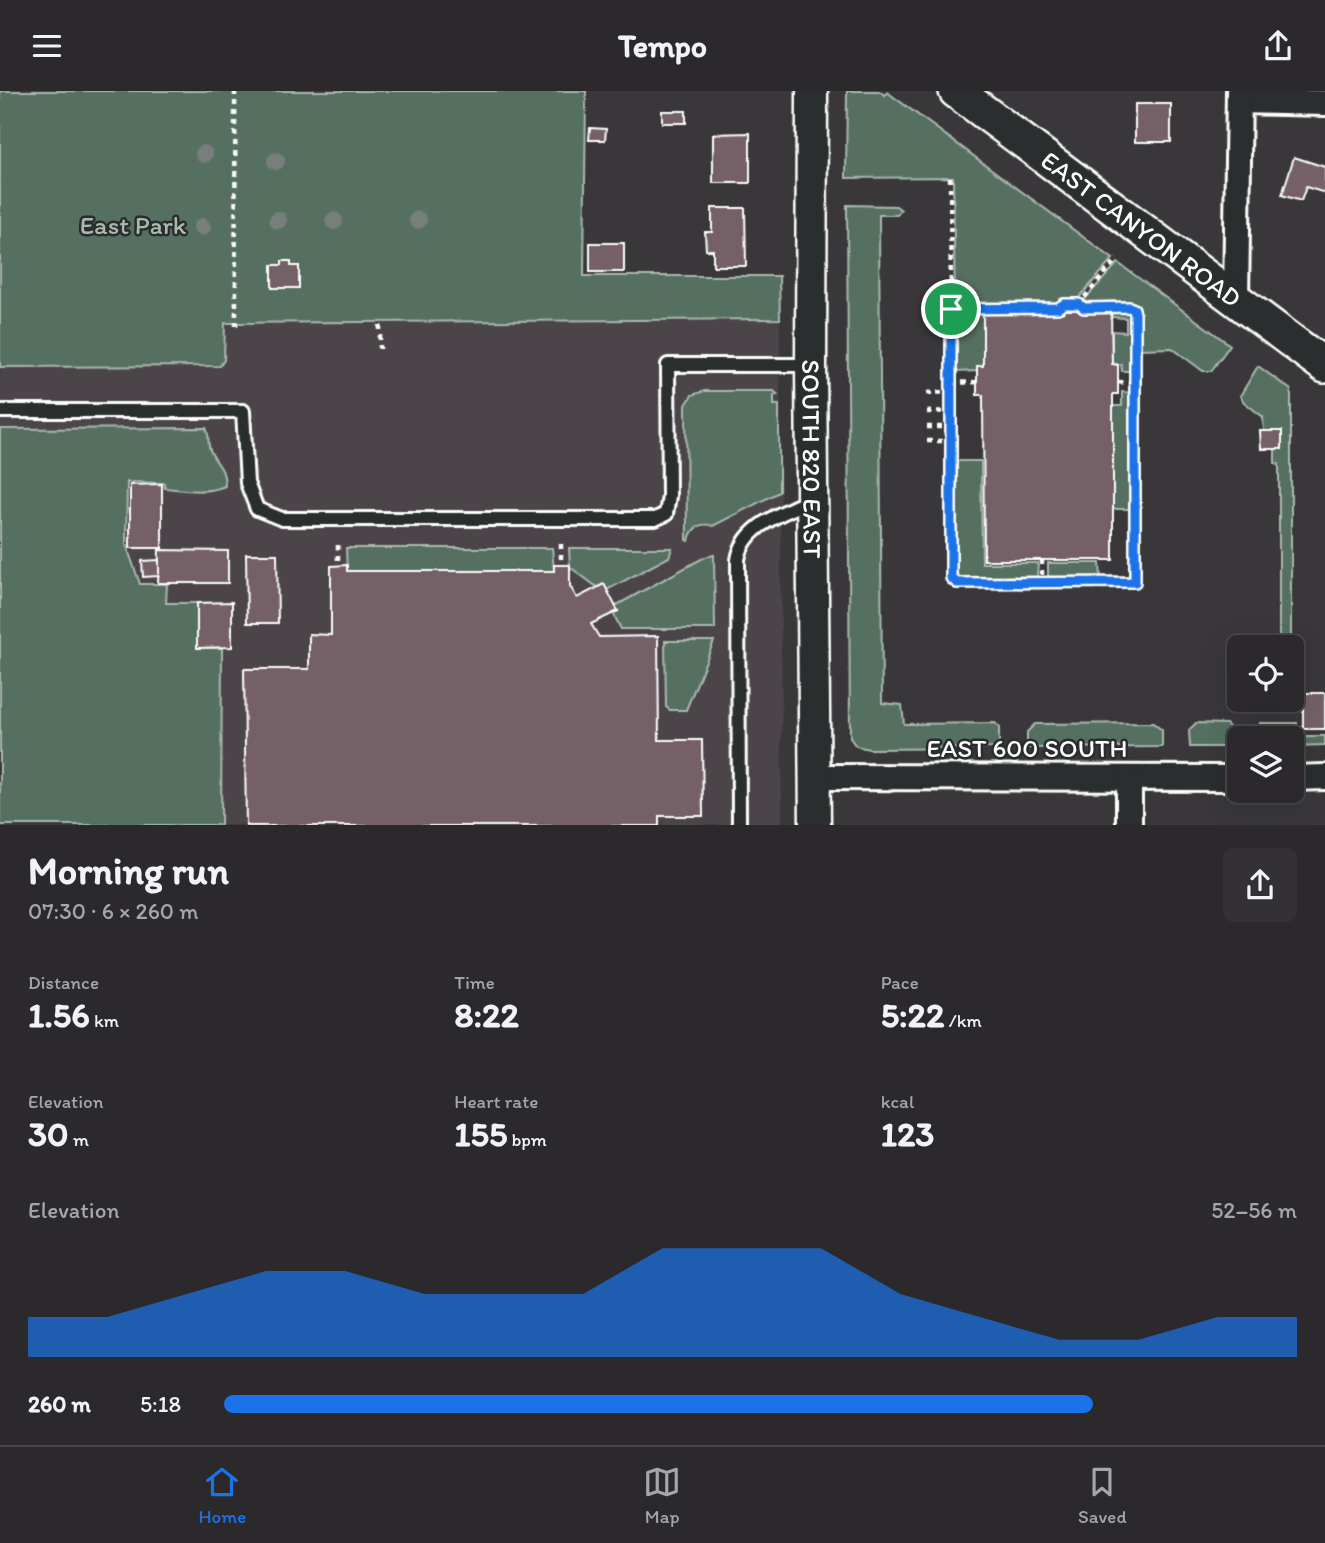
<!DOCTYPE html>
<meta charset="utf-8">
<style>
:root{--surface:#2b292c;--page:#333134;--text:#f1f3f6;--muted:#a6a6a9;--line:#474548;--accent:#1a73e8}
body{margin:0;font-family:Itim,sans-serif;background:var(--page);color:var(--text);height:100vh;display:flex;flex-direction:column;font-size:26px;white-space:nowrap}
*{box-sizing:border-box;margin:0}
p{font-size:23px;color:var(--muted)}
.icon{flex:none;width:38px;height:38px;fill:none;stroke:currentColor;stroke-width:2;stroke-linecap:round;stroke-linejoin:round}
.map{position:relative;height:734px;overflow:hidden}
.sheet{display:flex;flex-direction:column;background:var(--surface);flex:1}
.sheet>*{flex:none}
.controls{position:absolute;left:1227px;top:544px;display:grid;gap:14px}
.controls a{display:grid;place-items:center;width:77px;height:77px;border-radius:10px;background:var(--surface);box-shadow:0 7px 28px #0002,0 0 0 2px var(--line);font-size:35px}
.pin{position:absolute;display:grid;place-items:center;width:60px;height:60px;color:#fff;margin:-30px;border:4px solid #fff;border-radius:50%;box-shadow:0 2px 7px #0007}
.round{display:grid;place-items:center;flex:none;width:74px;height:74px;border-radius:10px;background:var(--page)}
.headline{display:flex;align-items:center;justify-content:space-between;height:119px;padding:0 28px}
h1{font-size:38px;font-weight:700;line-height:52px}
.stats{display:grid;grid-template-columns:repeat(3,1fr);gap:10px;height:119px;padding:7px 28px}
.stats div{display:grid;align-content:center}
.stats b{font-size:35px;font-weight:700}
.stats small{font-size:19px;font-weight:400}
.stats p{font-size:19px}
.chart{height:196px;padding:14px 28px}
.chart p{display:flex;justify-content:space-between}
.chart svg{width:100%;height:126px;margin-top:7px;fill:var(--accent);opacity:.7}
ul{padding:0 28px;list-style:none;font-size:23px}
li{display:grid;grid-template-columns:112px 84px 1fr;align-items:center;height:52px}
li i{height:18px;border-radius:9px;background:var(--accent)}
header{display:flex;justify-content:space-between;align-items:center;height:91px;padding:0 28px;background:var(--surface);font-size:32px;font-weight:700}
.menu{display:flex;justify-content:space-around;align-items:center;height:98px;border-top:2px solid var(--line);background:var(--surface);font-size:19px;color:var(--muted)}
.menu a{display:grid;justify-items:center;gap:4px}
.menu .selected{color:var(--accent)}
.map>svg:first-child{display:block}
.built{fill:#4b4448}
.green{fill:#547060;stroke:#aab8b0;stroke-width:2}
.building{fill:#746168;stroke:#fff;stroke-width:2}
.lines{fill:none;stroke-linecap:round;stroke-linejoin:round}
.service-casing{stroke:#fff;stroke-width:18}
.minor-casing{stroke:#fff;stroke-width:30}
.tertiary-casing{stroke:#fff;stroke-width:35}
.secondary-casing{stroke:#fff;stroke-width:38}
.path{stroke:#fff;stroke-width:4.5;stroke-dasharray:5 5;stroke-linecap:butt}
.service{stroke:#2a2d2e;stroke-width:12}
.minor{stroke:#2a2d2e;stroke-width:24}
.tertiary{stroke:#2a2d2e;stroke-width:30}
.secondary{stroke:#2a2d2e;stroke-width:33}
.tree{fill:#777e7b}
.route-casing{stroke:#fff;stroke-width:14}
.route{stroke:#1a73e8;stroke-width:9}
.labels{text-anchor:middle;stroke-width:5;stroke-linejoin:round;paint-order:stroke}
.park-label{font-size:26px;fill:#aab8b0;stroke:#2a2d2e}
.street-label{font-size:26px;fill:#fff;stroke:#2a2d2e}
</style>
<header><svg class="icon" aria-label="menu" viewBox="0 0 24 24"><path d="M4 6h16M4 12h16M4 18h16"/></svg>Tempo<svg class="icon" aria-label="share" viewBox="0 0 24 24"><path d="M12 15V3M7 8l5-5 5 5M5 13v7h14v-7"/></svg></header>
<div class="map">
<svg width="1325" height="735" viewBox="0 0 1325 735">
<rect width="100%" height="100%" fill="#39373a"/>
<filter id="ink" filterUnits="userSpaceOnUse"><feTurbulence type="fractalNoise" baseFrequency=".0143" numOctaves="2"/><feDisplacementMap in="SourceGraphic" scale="14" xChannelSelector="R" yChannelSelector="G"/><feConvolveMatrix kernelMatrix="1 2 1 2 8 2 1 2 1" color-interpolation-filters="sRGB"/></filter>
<g filter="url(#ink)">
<polygon class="built" points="780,228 782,734 0,734 0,276 220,275 224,269 224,232"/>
<g class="green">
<polygon points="0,0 586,0 584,185 779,185 780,228 225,232 224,269 220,275 0,276"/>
<polygon points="847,0 879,0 885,4 887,1 1113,168 1077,209 1065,208 1057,213 955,213 953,86 846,87"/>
<polygon points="847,114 896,115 901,119 897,124 879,124 882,612 902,614 904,633 995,632 999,636 999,657 869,658 856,655 850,647"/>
<polygon points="1118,172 1230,254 1211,280 1203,280 1172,257 1139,258 1138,217 1133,214 1082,211"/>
<polygon points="958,219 1063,219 1063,221 983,222 983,275 978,275 977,280 957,281 955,277 954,224"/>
<polygon points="1111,219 1128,219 1132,221 1133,277 1130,280 1122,280 1121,273 1112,273 1112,240 1126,241 1126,227 1112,226"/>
<polygon points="1258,275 1291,299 1291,556 1279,556 1279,373 1275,372 1275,358 1282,340 1264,340 1263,326 1244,311 1240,305"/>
<path d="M704,300H774L778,304H774V314H779V401L713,435C700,430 691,438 689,450L687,449L686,314L692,304Z"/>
<polygon points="1122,301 1132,302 1134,418 1113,418 1113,315 1122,315"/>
<path d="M206,337C210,344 207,351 210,359C217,376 224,373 225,395C205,403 184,399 165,397L164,392L127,391L126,453L140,493H167L166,512H197V557H222L221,734H0V338Z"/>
<polygon points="955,370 981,370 982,472 1038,472 1037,486 962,487 956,483"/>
<polygon points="346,457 552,457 554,480 347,480"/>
<polygon points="569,457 672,457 669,466 607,499 604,493 597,496 570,476"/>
<polygon points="714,464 715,538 621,538 613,522 618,520 615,515 705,466"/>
<polygon points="1048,472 1100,472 1101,487 1051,487 1048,485"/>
<polygon points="665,550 714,550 686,619 670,619 666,616"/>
<polygon points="1153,632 1162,639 1162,656 1027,657 1027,641 1035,633"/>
<polygon points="1196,632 1226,633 1230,637 1230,656 1190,656 1189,639"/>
<polygon points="1260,632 1297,632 1297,645 1325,645 1325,654 1292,655 1292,648 1258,647"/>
</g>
<g class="building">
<rect x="1135" y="13" width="36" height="38"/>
<rect x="662" y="20" width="24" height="12"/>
<polygon points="590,37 606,38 605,49 589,49"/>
<polygon points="750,42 750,92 713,92 713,43"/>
<polygon points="1294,66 1325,76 1325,102 1306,96 1301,110 1282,104"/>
<polygon points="712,117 745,117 746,175 713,175 713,159 706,159 705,141 712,141"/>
<rect x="590" y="152" width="34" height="29"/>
<polygon points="282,170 291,170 291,175 299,175 299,197 272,197 272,174 282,174"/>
<polygon points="1063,215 1079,216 1080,221 1111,221 1112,273 1118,274 1118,303 1113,303 1113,469 984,469 983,304 977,304 977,275 983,275 983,222 1063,221"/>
<polygon points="1260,340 1282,340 1282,358 1261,358"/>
<polygon points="162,393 162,457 130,457 130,394"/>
<polygon points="159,459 228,460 228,492 158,492"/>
<polygon points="246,463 277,463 278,532 247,532"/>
<polygon points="159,469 159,485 143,486 142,470"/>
<polygon points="347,474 347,480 554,480 554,474 570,474 570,495 577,507 604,493 618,520 591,533 599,546 658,545 659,649 702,649 703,725 659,725 659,735 246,735 244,578 309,578 309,543 331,544 331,475"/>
<polygon points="232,511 232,556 197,557 197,512"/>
<rect x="1303" y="602" width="22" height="36"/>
</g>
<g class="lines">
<defs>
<g id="service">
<polyline points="0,320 243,320 247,392 257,418 282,428 655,428 666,423 669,405 668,274 811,274"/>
<path d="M739,735L738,469C743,434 784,422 812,408"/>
</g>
<g id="minor">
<polyline points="1239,10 1325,12"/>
<polyline points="1236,209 1239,0"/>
<polyline points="814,686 1239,687"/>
<polyline points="1292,687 1325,686"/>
<polyline points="1129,735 1129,687"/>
</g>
<g id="tertiary">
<path id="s1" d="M812,0L811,274L815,735"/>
</g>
<g id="secondary">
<path id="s2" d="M956,0L1325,275"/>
</g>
</defs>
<use href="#service" class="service-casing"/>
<use href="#minor" class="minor-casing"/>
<use href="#tertiary" class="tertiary-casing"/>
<use href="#secondary" class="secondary-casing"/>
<g class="path">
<polyline points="235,0 236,235"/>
<polyline points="950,86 951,218 1058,217 1064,213 1079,213 1117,168"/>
<polyline points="951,218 953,490 957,492 1130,492 1135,491 1137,486 1135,223 1134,218 1129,216 1084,217 1079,213"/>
<polyline points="380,234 380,258"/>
<polyline points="1118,291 1136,292"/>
<polyline points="952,292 977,291"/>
<polyline points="927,302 952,301"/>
<polyline points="927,321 952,320"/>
<polyline points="927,336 952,336"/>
<polyline points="927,350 952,350"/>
<polyline points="561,453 561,474"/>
<polyline points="338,454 338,474"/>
<polyline points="1042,469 1042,492"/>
</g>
<use href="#service" class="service"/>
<use href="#minor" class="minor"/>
<use href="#tertiary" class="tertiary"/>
<use href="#secondary" class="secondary"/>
</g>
<g class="tree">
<circle cx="204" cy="63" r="9"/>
<circle cx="276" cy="70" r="9"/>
<circle cx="278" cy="129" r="9"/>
<circle cx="418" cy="129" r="9"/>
<circle cx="334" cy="130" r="9"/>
<circle cx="202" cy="136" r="9"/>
</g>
</g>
<g class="lines" filter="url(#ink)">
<defs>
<polygon id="route" points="1064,213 1079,213 1084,217 1129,216 1134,218 1135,223 1135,491 957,492 951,487 951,218 1058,217"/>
</defs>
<use href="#route" class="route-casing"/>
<use href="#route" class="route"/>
</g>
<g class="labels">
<g class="park-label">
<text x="133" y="143">East Park</text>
</g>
<g class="street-label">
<text dy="9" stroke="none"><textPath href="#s2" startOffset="231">EAST CANYON ROAD</textPath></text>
<text dy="9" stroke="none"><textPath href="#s1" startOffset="368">SOUTH 820 EAST</textPath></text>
<text x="1027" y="666">EAST 600 SOUTH</text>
</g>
</g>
</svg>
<div class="controls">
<a><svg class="icon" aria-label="locate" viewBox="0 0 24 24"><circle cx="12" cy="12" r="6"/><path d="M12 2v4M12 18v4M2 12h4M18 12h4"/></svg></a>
<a><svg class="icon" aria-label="layers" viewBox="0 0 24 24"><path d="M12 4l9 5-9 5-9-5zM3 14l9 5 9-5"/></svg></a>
</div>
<div class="pin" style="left:951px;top:218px;background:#1e9e55"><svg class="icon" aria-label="arrive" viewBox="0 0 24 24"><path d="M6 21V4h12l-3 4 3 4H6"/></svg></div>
</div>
<section class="sheet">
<div class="headline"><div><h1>Morning run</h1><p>07:30 · 6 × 260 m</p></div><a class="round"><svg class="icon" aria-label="share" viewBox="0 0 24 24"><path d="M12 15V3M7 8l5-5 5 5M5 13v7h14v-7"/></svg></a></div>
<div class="stats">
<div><p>Distance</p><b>1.56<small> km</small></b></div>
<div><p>Time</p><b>8:22</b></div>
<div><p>Pace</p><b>5:22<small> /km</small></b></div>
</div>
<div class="stats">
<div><p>Elevation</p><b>30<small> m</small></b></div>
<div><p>Heart rate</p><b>155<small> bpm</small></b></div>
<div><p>kcal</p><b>123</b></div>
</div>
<div class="chart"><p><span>Elevation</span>52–56 m</p>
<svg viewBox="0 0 160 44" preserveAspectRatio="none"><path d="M0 44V30L10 30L20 22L30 14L40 14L50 22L60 22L70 22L80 6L90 6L100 6L110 22L120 30L130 38L140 38L150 30L160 30V44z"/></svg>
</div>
<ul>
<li><b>260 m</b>5:18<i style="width:81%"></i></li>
</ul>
</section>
<nav class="menu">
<a class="selected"><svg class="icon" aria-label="home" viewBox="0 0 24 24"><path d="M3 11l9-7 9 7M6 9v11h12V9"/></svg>Home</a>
<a><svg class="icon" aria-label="map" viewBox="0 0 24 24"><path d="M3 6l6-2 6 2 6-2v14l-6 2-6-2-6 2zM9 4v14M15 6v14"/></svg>Map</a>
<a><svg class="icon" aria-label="saved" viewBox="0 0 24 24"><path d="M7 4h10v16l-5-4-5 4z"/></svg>Saved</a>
</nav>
